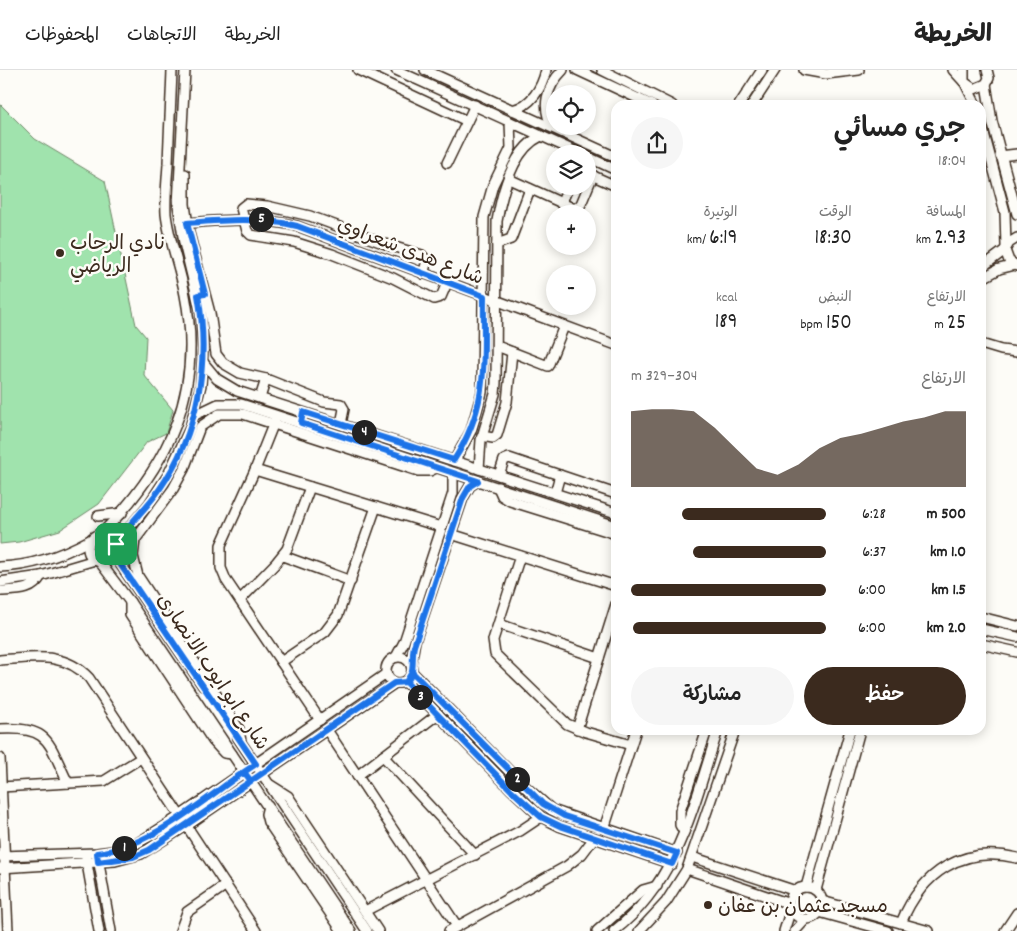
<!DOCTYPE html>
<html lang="ar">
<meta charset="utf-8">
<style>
:root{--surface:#fff;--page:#f6f6f6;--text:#222;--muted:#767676;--line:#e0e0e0;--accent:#3b2a1e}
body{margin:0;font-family:Dekko,"Playpen Sans Arabic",sans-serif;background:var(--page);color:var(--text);direction:rtl;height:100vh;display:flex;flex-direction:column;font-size:19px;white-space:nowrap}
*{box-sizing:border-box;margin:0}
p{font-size:16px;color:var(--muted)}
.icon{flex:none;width:28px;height:28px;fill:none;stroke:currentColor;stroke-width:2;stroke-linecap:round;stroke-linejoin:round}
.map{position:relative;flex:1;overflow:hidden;direction:ltr}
.side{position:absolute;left:611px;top:30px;width:375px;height:635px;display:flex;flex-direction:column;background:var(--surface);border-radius:15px;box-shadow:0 2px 12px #0003;direction:rtl}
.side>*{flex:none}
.tools{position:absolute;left:546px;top:15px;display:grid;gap:10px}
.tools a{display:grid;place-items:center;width:50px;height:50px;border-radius:50%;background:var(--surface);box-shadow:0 2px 12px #0003;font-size:25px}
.pin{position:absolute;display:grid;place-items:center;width:42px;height:42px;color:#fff;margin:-21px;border-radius:10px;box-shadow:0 2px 8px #0006}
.km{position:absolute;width:25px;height:25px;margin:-12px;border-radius:50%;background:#222;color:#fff;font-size:14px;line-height:25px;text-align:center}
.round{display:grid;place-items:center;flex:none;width:52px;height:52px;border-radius:26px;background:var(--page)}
.headline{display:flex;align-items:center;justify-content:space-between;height:85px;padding:0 20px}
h1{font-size:28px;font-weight:600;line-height:38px}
.stats{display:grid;grid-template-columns:repeat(3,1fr);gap:8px;height:85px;padding:5px 20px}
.stats div{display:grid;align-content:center}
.stats b{font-size:21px;font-weight:600}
.stats small{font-size:14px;font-weight:400}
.stats p{font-size:14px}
.chart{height:140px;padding:10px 20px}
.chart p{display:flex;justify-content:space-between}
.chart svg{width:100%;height:90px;margin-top:5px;fill:var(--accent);opacity:.7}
.action{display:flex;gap:10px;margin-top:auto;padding:10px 20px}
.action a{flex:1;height:58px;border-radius:30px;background:var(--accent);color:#fff;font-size:20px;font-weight:600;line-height:58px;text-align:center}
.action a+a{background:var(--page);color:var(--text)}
ul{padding:0 20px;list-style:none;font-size:16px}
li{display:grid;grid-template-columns:80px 60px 1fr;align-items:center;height:38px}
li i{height:12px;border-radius:6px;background:var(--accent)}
header{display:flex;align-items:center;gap:30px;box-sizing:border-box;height:70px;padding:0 25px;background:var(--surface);border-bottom:1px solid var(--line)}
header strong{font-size:24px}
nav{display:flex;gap:28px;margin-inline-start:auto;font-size:18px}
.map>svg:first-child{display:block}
.green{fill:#a0e3ad;stroke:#6e8666}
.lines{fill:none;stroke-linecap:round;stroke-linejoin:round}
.minor-casing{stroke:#3b2a1e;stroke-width:12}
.minor{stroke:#fdfcf7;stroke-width:9}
.route-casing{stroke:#fff;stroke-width:10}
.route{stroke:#1a73e8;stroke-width:6}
.poi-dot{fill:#3b2a1e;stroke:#fdfcf7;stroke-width:2}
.labels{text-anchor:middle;stroke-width:5;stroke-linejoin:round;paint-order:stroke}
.poi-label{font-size:20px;fill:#3b2a1e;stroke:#fdfcf7;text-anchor:start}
.street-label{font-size:20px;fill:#3b2a1e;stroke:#fdfcf7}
</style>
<header>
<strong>الخريطة</strong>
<nav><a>الخريطة</a><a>الاتجاهات</a><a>المحفوظات</a></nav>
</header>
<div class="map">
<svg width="1017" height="861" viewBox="0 0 1017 861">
<rect width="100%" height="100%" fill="#fdfcf7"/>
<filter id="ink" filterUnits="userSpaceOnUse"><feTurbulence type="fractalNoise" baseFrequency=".02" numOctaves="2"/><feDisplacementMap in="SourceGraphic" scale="10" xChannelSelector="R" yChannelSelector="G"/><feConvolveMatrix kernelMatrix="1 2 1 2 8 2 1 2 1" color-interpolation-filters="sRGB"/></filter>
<g filter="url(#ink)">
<polygon class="green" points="0,34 35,69 105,111 136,255 146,267 144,305 173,340 166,363 147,372 99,434 60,460 19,472 0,474"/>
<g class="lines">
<defs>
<g id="minor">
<polyline points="358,0 467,51"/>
<polyline points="396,0 581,84"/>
<polyline points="425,0 616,87"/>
<polyline points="577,0 652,35"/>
<polyline points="602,0 672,35"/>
<polyline points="804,0 826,4 859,0"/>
<polyline points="953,0 964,12"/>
<polyline points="964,0 964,12 974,19 986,14 989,8 987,0"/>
<polyline points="986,14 992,51 1017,144"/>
<polyline points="966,15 976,35"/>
<polyline points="739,35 762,0"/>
<polyline points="752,35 775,0"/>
<path d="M512,40C531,36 542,18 546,0"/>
<polyline points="981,52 1005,142 1006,176"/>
<path d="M553,58C541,38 546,17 563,0"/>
<polyline points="1000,86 1017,84"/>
<polyline points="588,87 616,100"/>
<polyline points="447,93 475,35"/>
<polyline points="185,104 185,134 189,163 210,243 216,284 223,293 240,303 266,309 324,332 341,334 344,339 341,354"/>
<polyline points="589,104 616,116"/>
<polyline points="509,109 575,139 581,134 593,105"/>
<polyline points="561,134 569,116"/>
<path d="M187,153C225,150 260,147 297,156L616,275"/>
<polyline points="1017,168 1009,173 1005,180 1009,191 1017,196"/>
<polyline points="497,174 511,169 530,119"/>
<polyline points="981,198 1005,180"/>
<polyline points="423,204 427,191 422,185 388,175 310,146 267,136 246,134 241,138 247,161 251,165 294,172 332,184 393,208 434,229 441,227 447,213"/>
<polyline points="981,209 999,199 1015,195"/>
<polyline points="981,274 1001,280 1017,282"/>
<polyline points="497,276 548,296 564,256"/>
<polyline points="203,292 217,309 237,321 616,443"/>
<polyline points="260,328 266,309"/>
<polyline points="193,346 218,334 241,334 616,456"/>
<polyline points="275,350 255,400 221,475 221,498 226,510 320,650"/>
<polyline points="482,366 493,368 497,365 507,332 512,282"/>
<polyline points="454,391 471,361 482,322 484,147 493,115 511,78 510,52"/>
<path d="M479,399L481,370L495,324L496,313L497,151C502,122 513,79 541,66"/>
<polyline points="255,400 441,457"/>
<polyline points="499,405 504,390 509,388 616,424"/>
<polyline points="498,417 502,426 510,431 616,464"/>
<polyline points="555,423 560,405"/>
<polyline points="98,446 122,443"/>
<path d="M102,463C169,395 204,322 185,225C180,197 169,171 166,144C165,127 167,111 168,94C169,63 171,31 172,0"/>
<circle cx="102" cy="478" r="14"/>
<polyline points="451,464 616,516"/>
<polyline points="116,474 149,434 168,405 190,358 201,315 203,280 201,243 184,173 178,135 185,0"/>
<polyline points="114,485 203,616"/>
<polyline points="283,486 351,511"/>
<polyline points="520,486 493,570 495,584 567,654 586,662 631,675"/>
<polyline points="99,491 130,532 351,861"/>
<path d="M0,497C33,496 61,486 90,470"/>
<polyline points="0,512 41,506 95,490"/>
<path d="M0,521C17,520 32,522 41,506"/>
<polyline points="240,530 275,494 287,479 310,417"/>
<polyline points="130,532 130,545 213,671 224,683 232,684"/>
<polyline points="981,547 1017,556"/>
<polyline points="499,554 599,588"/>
<polyline points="981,559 1017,567"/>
<polyline points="981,574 1017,582"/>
<circle cx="399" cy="600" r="13"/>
<polyline points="396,587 404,572 453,423 453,403"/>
<path d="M0,590C33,588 64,581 89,608L256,861"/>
<polyline points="281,592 325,562 338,545 376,437"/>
<polyline points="411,594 415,571 463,428 470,416 478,411"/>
<polyline points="412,602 519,711 552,740 677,783"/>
<polyline points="406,612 511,719 541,747 559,756 672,794"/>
<path d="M0,659C51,656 48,673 68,713"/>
<polyline points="577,659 616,534"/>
<polyline points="327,660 457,856"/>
<polyline points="238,668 367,861"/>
<polyline points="241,672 239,659 138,506 133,486 135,470 173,419 184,399 200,357 219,344 243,344 418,401 430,401 436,398"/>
<polyline points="383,686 475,785"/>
<polyline points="0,688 8,861"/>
<polyline points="357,706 438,644"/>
<polyline points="269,714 288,726 378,861"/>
<polyline points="1,717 104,711 141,688"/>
<polyline points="268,736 266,744 268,752 342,861"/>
<polyline points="604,759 636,660"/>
<polyline points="684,762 680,755 680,741 707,660"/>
<polyline points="0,786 97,783 113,781 136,774 180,746 386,604"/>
<polyline points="692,787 796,821"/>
<polyline points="86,788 99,861"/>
<polyline points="98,788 111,861"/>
<polyline points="0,798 115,791 141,784 186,756 395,613"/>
<polyline points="687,799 790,834"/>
<polyline points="806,817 850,660"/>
<circle cx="806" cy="833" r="16"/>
<polyline points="816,820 860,660"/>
<polyline points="822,831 929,861"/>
<polyline points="365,841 520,761 541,747"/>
<polyline points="819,842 888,861"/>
<path d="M901,853C922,802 962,775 1017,788"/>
<polyline points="180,861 187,842 226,815"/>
<polyline points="449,861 567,796 582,784 594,768"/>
<polyline points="597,861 643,820 657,816"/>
<path d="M614,861C678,812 694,733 718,660"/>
<polyline points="639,861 666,832 687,799 735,660"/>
<polyline points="784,861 791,839"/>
<polyline points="795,861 806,849"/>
<polyline points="1005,861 1017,843"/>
</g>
</defs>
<use href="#minor" class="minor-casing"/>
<use href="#minor" class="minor"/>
</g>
</g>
<g class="lines" filter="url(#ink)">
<defs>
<path id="route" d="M116,474L114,485L256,694L244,702L251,711L149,780L133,787L98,792L97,783C151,777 200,732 244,702L251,711L394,613L406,612L412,602L543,734L564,746L677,783L672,794L560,756L541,747L511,720L406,612C416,604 411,588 414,576L463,428L470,416L478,411L301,353L303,342L454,390C490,334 483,290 484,226L297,156C260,147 225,150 187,153L205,224L198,225C210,292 199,363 159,420C146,439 128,454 116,474"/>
</defs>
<use href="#route" class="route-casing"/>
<use href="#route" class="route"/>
</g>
<g class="poi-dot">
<circle cx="60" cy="183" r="5"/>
<circle cx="708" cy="835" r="5"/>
</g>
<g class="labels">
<g class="poi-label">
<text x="70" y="179">نادي الرحاب<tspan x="70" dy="23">الرياضي</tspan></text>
<text x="718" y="842">مسجد عثمان بن عفان</text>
</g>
<g class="street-label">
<text transform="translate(411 180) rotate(21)" y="7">شارع هدى شعراوي</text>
<text transform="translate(214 601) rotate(56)" y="7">شارع ابو ايوب الانصارى</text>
</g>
</g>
</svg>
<div class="tools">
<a><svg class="icon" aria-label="locate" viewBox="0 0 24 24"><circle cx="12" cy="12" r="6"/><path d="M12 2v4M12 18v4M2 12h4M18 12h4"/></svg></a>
<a><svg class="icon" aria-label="layers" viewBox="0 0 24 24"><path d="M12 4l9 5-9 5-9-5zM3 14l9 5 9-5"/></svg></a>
<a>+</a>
<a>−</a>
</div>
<div class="pin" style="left:116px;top:474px;background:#1e9e55"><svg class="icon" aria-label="arrive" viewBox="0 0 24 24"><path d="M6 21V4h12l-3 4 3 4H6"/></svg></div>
<b class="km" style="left:124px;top:778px">1</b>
<b class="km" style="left:517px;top:709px">2</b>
<b class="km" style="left:420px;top:627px">3</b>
<b class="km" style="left:364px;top:362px">4</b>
<b class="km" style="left:261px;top:149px">5</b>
<section class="side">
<div class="headline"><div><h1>جري مسائي</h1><p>18:04</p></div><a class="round"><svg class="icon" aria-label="share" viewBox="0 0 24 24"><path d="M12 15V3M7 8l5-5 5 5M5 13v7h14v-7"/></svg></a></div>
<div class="stats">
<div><p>المسافة</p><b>2.93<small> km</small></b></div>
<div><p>الوقت</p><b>18:30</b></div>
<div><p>الوتيرة</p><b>6:19<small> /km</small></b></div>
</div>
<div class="stats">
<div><p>الارتفاع</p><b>25<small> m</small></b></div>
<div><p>النبض</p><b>150<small> bpm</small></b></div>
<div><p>kcal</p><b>189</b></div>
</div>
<div class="chart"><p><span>الارتفاع</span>304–329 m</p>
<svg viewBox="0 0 160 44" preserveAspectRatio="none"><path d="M0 44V7L10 6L20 6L30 7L40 15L50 25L60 35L70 38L80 33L90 25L100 20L110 18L120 15L130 12L140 10L150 7L160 7V44z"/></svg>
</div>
<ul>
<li><b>500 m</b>6:28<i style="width:74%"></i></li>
<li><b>1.0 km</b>6:37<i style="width:68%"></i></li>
<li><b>1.5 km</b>6:00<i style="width:100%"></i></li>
<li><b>2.0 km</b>6:00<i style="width:99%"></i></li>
</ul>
<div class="action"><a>حفظ</a><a>مشاركة</a></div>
</section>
</div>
